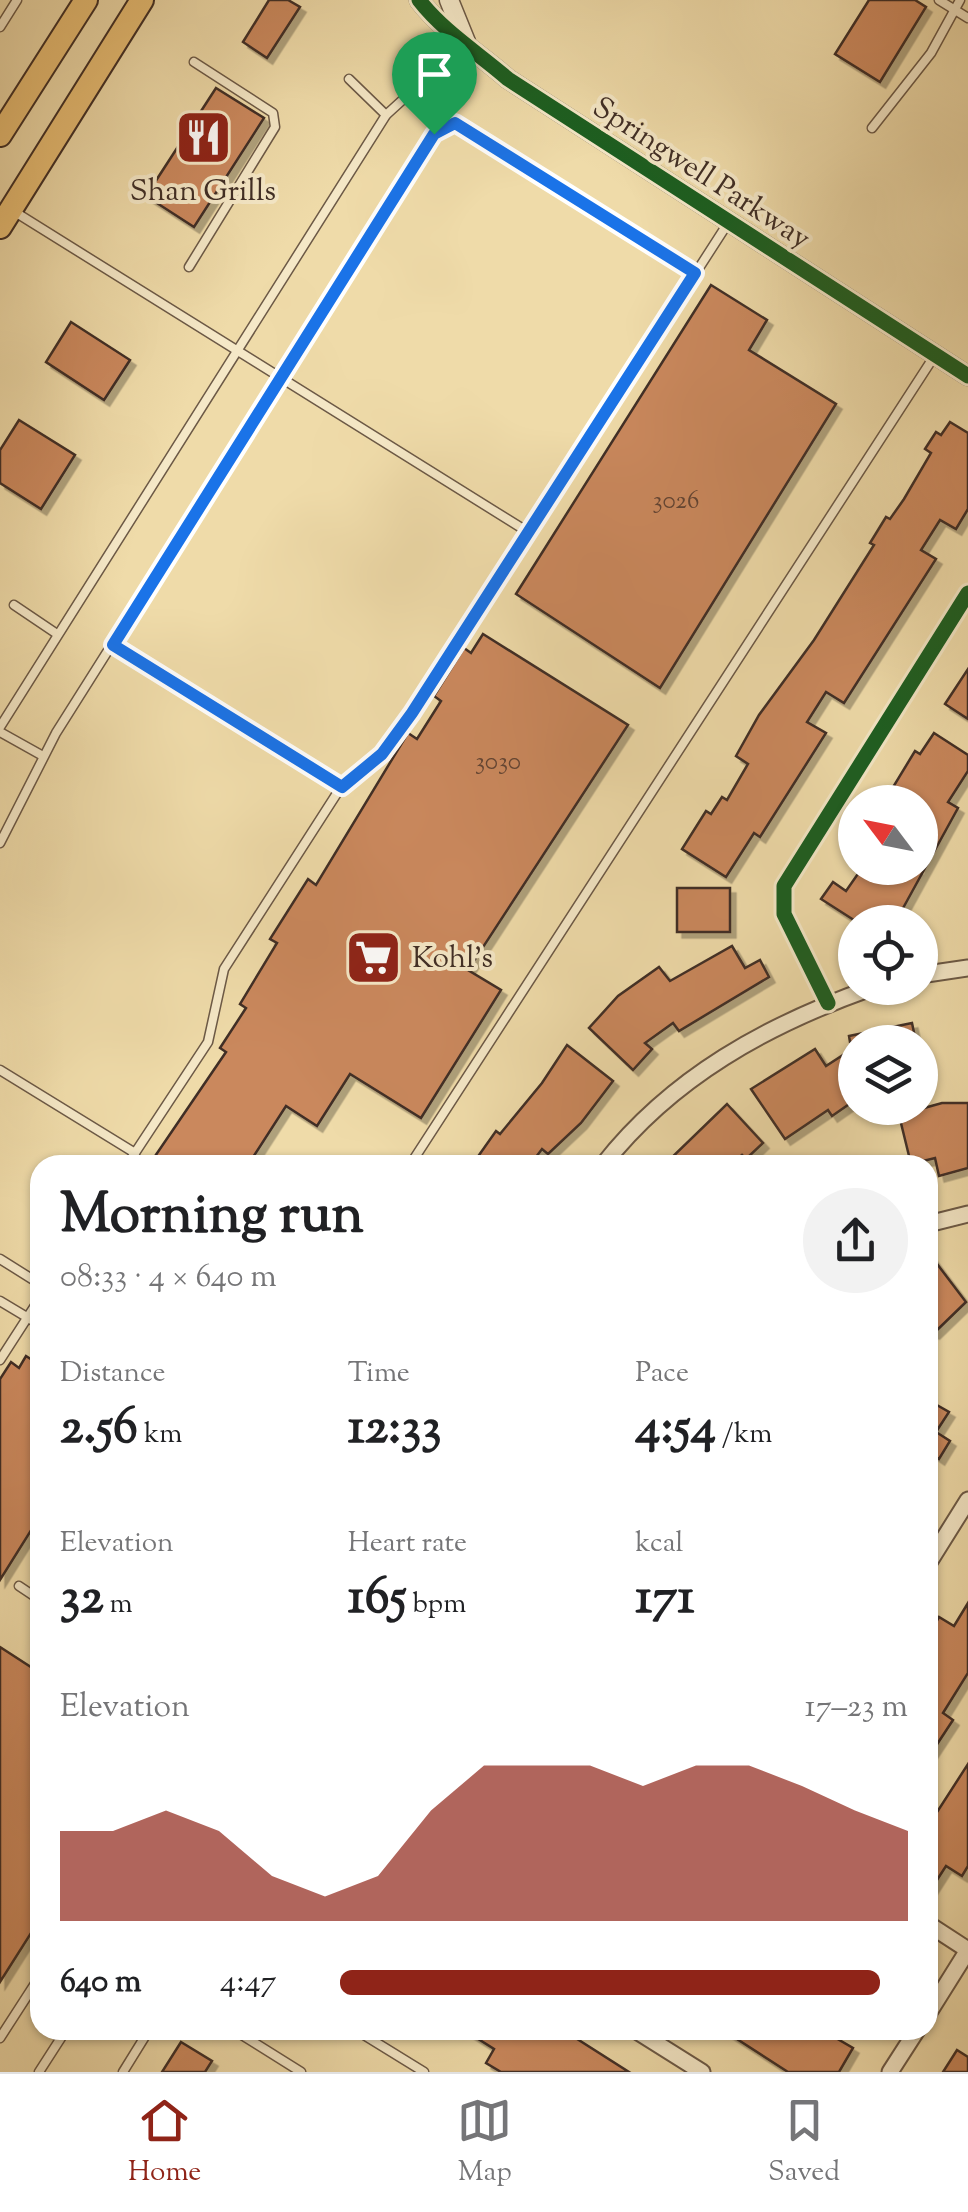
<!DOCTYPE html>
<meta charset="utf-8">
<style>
:root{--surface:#fff;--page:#f2f2f2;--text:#202124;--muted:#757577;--line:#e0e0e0;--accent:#8f2418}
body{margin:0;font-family:"Sorts Mill Goudy",serif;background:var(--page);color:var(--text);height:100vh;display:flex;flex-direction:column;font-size:38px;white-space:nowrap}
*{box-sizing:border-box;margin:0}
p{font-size:32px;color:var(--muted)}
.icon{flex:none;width:55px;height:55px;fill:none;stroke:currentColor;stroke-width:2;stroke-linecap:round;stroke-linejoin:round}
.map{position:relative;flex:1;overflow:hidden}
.panel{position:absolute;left:30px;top:1155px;width:908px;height:885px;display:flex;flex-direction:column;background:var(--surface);border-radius:30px;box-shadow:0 2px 8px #0004}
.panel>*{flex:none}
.needle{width:65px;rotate:302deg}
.fabs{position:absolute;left:838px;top:785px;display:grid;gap:20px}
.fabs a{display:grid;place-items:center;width:100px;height:100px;border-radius:50%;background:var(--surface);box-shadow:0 2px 8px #0004;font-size:50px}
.pin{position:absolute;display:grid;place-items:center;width:85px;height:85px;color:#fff;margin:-102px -42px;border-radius:50% 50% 50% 0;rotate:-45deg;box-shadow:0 0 10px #0007}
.pin .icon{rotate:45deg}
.round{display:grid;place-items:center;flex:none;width:105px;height:105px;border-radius:52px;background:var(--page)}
.head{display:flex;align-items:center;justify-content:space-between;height:170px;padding:0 30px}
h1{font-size:55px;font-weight:700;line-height:75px}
.metrics{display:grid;grid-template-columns:repeat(3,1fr);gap:15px;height:170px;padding:10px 30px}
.metrics div{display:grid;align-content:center}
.metrics b{font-size:50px;font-weight:700}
.metrics small{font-size:28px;font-weight:400}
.metrics p{font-size:28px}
.chart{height:280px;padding:20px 30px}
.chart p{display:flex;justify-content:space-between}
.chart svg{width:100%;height:180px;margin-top:10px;fill:var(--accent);opacity:.7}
ul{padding:0 30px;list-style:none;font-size:32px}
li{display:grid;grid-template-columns:160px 120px 1fr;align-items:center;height:75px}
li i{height:25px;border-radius:12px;background:var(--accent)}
.dock{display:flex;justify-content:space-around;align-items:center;height:140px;border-top:2px solid var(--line);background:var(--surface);font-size:28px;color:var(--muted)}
.dock a{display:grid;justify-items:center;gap:5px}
.dock .on{color:var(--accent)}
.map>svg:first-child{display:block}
.building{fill:#ca885d;stroke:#402e25;stroke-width:2.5;filter:url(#shadow)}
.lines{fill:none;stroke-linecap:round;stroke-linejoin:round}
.service-casing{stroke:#6c5946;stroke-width:11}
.minor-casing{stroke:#6c5946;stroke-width:19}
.tertiary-casing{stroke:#6c5946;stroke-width:21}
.primary-casing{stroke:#402e25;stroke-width:26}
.service{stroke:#f5e8c7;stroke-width:8}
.minor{stroke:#f5e8c7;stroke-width:15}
.tertiary{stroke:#f5e8c7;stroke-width:18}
.primary{stroke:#e8be74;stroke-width:22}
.cycleway-casing{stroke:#f5e8c7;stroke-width:21}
.cycleway{stroke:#1b5e20;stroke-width:15}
.route-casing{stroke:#fff;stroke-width:20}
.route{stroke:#1a73e8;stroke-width:12}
.labels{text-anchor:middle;stroke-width:8;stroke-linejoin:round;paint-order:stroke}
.number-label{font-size:25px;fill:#624433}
.street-label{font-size:30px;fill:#402e25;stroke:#f5e8c7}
.poi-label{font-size:30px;fill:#402e25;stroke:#f5e8c7}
</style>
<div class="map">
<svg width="968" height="2072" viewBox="0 0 968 2072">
<defs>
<filter id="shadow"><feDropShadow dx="5.5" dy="5.5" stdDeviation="0" flood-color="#0004"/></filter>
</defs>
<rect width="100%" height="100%" fill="#efdba9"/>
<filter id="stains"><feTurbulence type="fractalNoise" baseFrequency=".002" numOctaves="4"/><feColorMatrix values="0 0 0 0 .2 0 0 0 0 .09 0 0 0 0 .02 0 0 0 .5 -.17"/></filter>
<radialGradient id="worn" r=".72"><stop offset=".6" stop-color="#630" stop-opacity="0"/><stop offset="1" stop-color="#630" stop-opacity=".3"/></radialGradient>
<g class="building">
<polygon points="269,0 288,0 300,7 267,58 243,42"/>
<polygon points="869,0 915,0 926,7 880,82 835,54"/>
<polygon points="216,88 264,118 194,227 146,196"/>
<polygon points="711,285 767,320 749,350 836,404 660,688 516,594"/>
<polygon points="71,322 130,360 104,400 46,362"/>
<polygon points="19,420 75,455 41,509 0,483 0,450"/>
<polygon points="950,422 968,433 968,509 956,529 940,520 921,550 936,559 844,703 826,692 807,722 826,733 760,837 754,833 726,877 682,849 706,811 711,814 722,797 727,800 748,764 736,756 759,715 814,640 874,545 870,543 886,517 890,519 904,499 931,453 925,449 936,432 941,435"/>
<polygon points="483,634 628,725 468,970 501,990 421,1118 350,1074 317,1126 286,1106 248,1165 149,1165 226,1052 220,1048 246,1008 240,1004 277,943 270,939 308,879 316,885 408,733 417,739 441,701 434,696 464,648 471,653"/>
<polygon points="968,669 968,719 945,704"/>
<polygon points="934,733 968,755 968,771 948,802 958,808 902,910 921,922 857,922 821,899 833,882 846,891 862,868 920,870 920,802 884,802 915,751 920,754"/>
<rect x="677" y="888" width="53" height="44"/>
<polygon points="732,946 745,968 760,960 769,977 679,1031 673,1023 645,1043 652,1049 633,1070 589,1028 618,996 659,967 670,981"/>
<polygon points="912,1023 916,1042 850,1042 849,1036"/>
<polygon points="567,1045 613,1081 581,1123 548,1154 542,1149 530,1165 472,1165 496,1131 500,1134 542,1083"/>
<polygon points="815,1049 826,1066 843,1055 855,1073 855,1100 832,1116 828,1110 785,1139 751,1089"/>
<polygon points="942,1103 968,1103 968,1168 939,1176 935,1158 911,1164 899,1115"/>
<polygon points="727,1104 763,1143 746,1159 742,1155 730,1165 664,1165"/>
<polygon points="928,1252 966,1302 934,1333 928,1331"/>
<polygon points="26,1356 40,1365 40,1516 0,1580 0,1379 11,1362 19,1368"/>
<polygon points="928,1400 949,1412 936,1432 950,1441 939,1459 928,1451"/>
<polygon points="968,1603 968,1673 943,1713 953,1720 928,1758 928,1636 939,1617 954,1626"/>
<polygon points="0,1647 40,1673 40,1919 0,1982"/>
<polygon points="968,1764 968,1866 962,1876 946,1866 928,1894 928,1826"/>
<polygon points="464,2030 563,2030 629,2072 501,2072 486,2063 494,2049"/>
<polygon points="723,2030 822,2030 853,2048 839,2072 788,2072"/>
<polygon points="181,2042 212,2061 205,2072 162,2072"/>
<polygon points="957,2050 968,2057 968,2072 943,2072"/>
</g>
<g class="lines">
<defs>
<g id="service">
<polyline points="939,0 968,18"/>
<polyline points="0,27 17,0"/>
<polyline points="349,79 386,115"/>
<polyline points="872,128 931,53 960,0"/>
<polyline points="15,212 528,532"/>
<polyline points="189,267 275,127 273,113 194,62"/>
<polyline points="14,605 57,634"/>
<polyline points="113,645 341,787"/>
<polyline points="0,727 386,115 465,43"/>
<polyline points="0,732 43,756"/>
<polyline points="0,843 56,733 434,134 455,123 695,273"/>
<polyline points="0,1070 135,1153"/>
<polyline points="127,1165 208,1042 224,969 341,787 382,754 412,713 728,223"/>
<polyline points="410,1165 935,355"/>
<polyline points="0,1259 40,1284"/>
<polyline points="0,1301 40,1325"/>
<polyline points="0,1360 40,1298"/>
<polyline points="19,1586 40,1600"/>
<polyline points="234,2030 301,2072"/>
<polyline points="356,2030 424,2072"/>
<polyline points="0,2038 40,1976"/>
<polyline points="39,2072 66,2030"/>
<polyline points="123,2072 149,2030"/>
</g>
<g id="minor">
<polyline points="920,975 968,968"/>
<polyline points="828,1003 784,914 784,886 968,593"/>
<path d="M603,1165C672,1077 767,1025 871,988"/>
<polyline points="928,1224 968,1214"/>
<polyline points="928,1564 968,1500"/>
<polyline points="928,1924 968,1950"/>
<polyline points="928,2014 968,1950"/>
<polyline points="635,2030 702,2072"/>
<polyline points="890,2072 917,2030"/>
</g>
<g id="tertiary">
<path d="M419,0C443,31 478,53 508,79L968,376"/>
<polyline points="449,0 466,42"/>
</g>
<g id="primary">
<polyline points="0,135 86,0"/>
<polyline points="0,227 142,0"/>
</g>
</defs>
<use href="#service" class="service-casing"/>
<use href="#minor" class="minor-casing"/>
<use href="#tertiary" class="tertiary-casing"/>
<use href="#primary" class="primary-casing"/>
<use href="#service" class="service"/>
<use href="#minor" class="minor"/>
<use href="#tertiary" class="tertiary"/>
<use href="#primary" class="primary"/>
<defs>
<g id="cycleway">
<path d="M419,0C443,31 478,53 508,79L968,376"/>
<polyline points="828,1003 784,914 784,886 968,593"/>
</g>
</defs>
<use href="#cycleway" class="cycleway-casing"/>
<use href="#cycleway" class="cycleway"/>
</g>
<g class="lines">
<defs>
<polygon id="route" points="455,123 695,273 412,713 382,754 342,787 113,645 434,134"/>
</defs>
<use href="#route" class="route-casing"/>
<use href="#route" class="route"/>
</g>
<defs>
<symbol id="restaurant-square" viewBox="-11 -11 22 22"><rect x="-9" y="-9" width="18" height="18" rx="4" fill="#8f2418" stroke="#f5e8c7"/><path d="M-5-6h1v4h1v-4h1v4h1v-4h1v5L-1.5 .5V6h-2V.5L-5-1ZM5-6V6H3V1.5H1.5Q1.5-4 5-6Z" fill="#fff"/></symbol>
<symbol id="supermarket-square" viewBox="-11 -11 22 22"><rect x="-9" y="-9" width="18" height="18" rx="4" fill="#8f2418" stroke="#f5e8c7"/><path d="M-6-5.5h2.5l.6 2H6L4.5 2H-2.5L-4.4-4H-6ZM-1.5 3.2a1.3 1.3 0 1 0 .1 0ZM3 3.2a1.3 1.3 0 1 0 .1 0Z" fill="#fff"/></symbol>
</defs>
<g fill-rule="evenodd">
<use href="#restaurant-square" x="172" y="106" width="63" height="63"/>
<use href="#supermarket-square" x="342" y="926" width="63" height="63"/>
</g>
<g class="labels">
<g class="number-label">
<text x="676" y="508">3026</text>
<text x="498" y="769">3030</text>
</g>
<g class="street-label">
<text transform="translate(702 172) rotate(33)" y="10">Springwell Parkway</text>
</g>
<g class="poi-label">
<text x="203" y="200">Shan Grills</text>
<text x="412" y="967" text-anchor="start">Kohl's</text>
</g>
</g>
<rect width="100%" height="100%" filter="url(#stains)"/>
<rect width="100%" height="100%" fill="url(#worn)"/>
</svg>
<div class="fabs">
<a><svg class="needle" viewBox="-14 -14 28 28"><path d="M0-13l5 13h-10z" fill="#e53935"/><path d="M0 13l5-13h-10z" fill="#757577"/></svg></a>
<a><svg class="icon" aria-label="locate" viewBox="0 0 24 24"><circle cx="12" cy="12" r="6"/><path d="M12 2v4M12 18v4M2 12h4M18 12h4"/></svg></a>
<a><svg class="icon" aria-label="layers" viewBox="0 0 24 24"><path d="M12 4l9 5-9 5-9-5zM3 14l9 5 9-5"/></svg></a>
</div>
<div class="pin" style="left:434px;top:134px;background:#1e9e55"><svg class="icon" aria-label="arrive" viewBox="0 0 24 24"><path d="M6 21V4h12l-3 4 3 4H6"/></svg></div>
<section class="panel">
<div class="head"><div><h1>Morning run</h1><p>08:33 · 4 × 640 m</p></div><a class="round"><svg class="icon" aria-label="share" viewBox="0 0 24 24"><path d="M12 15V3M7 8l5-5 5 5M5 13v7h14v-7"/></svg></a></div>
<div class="metrics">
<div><p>Distance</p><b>2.56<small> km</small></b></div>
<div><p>Time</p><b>12:33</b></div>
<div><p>Pace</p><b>4:54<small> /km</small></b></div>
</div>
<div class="metrics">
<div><p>Elevation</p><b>32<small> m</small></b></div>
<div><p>Heart rate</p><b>165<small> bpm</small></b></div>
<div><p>kcal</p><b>171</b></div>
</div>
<div class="chart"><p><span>Elevation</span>17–23 m</p>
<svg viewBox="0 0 160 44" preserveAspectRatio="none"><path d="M0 44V22L10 22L20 17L30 22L40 33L50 38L60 33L70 17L80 6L90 6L100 6L110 11L120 6L130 6L140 11L150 17L160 22V44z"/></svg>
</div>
<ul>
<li><b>640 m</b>4:47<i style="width:95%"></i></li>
</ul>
</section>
</div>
<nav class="dock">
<a class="on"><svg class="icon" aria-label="home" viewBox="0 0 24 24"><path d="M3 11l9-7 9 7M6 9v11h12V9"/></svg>Home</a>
<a><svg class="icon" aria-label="map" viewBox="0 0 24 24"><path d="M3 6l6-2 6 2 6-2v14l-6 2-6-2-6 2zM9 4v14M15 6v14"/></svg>Map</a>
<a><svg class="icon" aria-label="saved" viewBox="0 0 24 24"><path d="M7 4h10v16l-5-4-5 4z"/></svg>Saved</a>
</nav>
